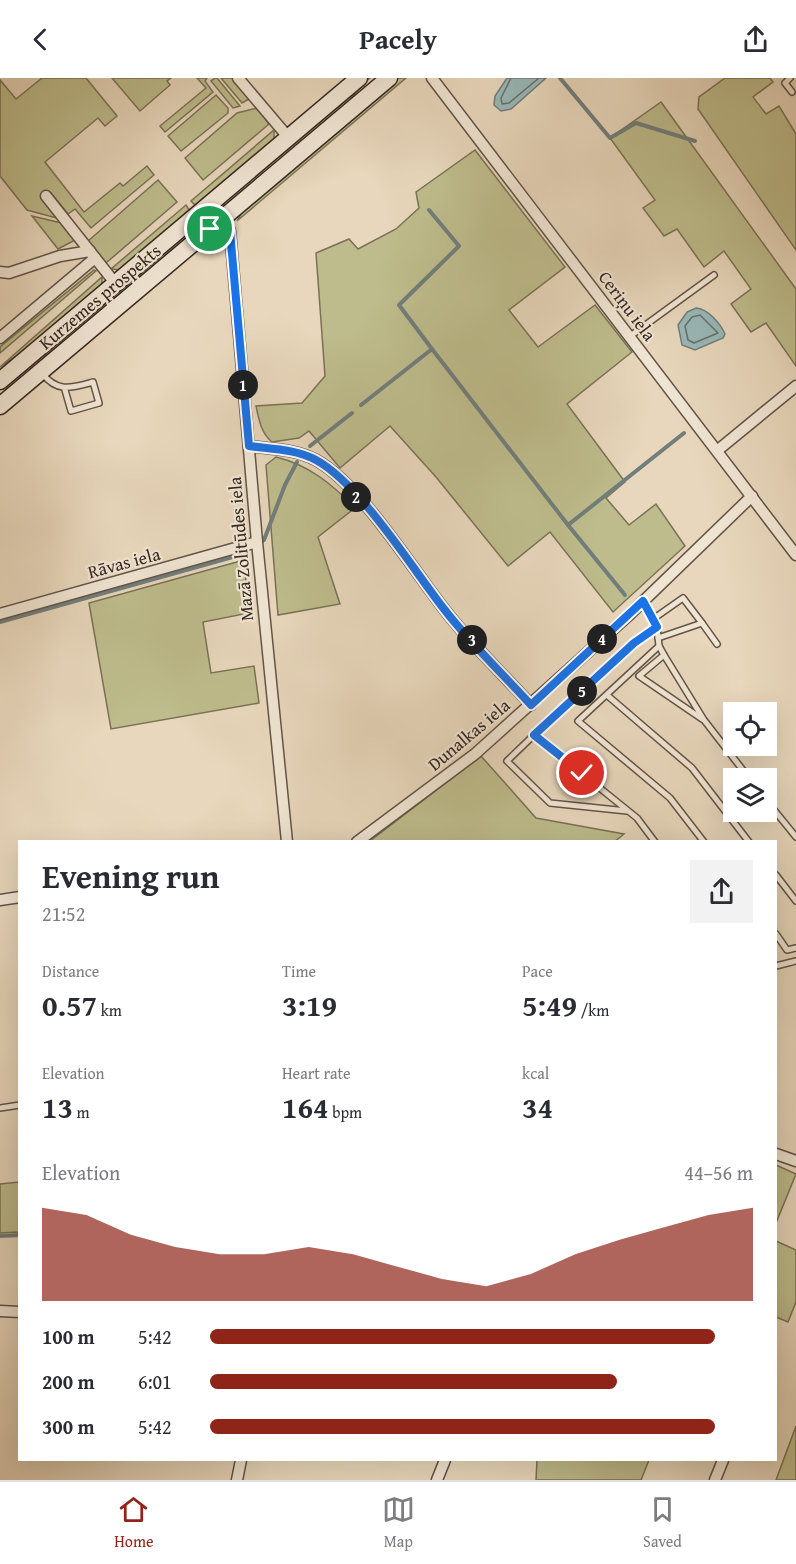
<!DOCTYPE html>
<meta charset="utf-8">
<style>
:root{--surface:#fff;--page:#f2f2f3;--text:#2b2b33;--muted:#7c7c81;--line:#e1e1e2;--accent:#8f2418}
body{margin:0;font-family:"Gentium Book Plus",serif;background:var(--page);color:var(--text);height:100vh;display:flex;flex-direction:column;font-size:22px;white-space:nowrap}
*{box-sizing:border-box;margin:0}
p{font-size:20px;color:var(--muted)}
.icon{flex:none;width:33px;height:33px;fill:none;stroke:currentColor;stroke-width:2;stroke-linecap:round;stroke-linejoin:round}
.map{position:relative;flex:1;overflow:hidden}
.side{position:absolute;left:18px;top:762px;width:759px;height:621px;display:flex;flex-direction:column;background:var(--surface);border-radius:0px;box-shadow:0 6px 24px #0002}
.side>*{flex:none}
.buttons{position:absolute;left:723px;top:624px;display:grid;gap:12px}
.buttons a{display:grid;place-items:center;width:54px;height:54px;border-radius:0px;background:var(--surface);box-shadow:0 6px 24px #0002;font-size:30px}
.pin{position:absolute;display:grid;place-items:center;width:51px;height:51px;color:#fff;margin:-26px;border:3px solid #fff;border-radius:50%;box-shadow:0 2px 6px #0007}
.km{position:absolute;width:30px;height:30px;margin:-15px;border-radius:50%;background:#222;color:#fff;font-size:16px;line-height:30px;text-align:center}
.round{display:grid;place-items:center;flex:none;width:63px;height:63px;border-radius:0px;background:var(--page)}
.summary{display:flex;align-items:center;justify-content:space-between;height:102px;padding:0 24px}
h1{font-size:33px;font-weight:700;line-height:45px}
.figures{display:grid;grid-template-columns:repeat(3,1fr);gap:9px;height:102px;padding:6px 24px}
.figures div{display:grid;align-content:center}
.figures b{font-size:30px;font-weight:700}
.figures small{font-size:16px;font-weight:400}
.figures p{font-size:16px}
.chart{height:168px;padding:12px 24px}
.chart p{display:flex;justify-content:space-between}
.chart svg{width:100%;height:108px;margin-top:6px;fill:var(--accent);opacity:.7}
ul{padding:0 24px;list-style:none;font-size:20px}
li{display:grid;grid-template-columns:96px 72px 1fr;align-items:center;height:45px}
li i{height:15px;border-radius:8px;background:var(--accent)}
header{display:flex;justify-content:space-between;align-items:center;height:78px;padding:0 24px;background:var(--surface);font-size:27px;font-weight:700}
.tabs{display:flex;justify-content:space-around;align-items:center;height:84px;border-top:2px solid var(--line);background:var(--surface);font-size:16px;color:var(--muted)}
.tabs a{display:grid;justify-items:center;gap:3px}
.tabs .active{color:var(--accent)}
.map>svg:first-child{display:block}
.green{fill:#bebc8c;stroke:#7a7257;stroke-width:1.5}
.water{fill:#99b8b8;stroke:#717e7c;stroke-width:1.5}
.lines{fill:none;stroke-linecap:round;stroke-linejoin:round}
.shore{stroke:#67706d;stroke-width:1.5}
.stream{stroke:#717e7c;stroke-width:4}
.lane-casing{stroke:#625448;stroke-width:8}
.street-casing{stroke:#625448;stroke-width:13}
.secondary-casing{stroke:#352822;stroke-width:19}
.lane{stroke:#f0e5d3;stroke-width:5}
.street{stroke:#f0e5d3;stroke-width:10}
.secondary{stroke:#f0e5d3;stroke-width:16}
.route-casing{stroke:#fff;stroke-width:12}
.route{stroke:#1a73e8;stroke-width:8}
.labels{text-anchor:middle;stroke-width:4.5;stroke-linejoin:round;paint-order:stroke}
.street-label{font-size:18px;fill:#352822;stroke:#f0e5d3}
</style>
<header><svg class="icon" aria-label="back" viewBox="0 0 24 24"><path d="M15 5l-7 7 7 7"/></svg>Pacely<svg class="icon" aria-label="share" viewBox="0 0 24 24"><path d="M12 15V3M7 8l5-5 5 5M5 13v7h14v-7"/></svg></header>
<div class="map">
<svg width="796" height="1402" viewBox="0 0 796 1402">
<rect width="100%" height="100%" fill="#e8d7bc"/>
<filter id="stains"><feTurbulence type="fractalNoise" baseFrequency=".00333" numOctaves="4"/><feColorMatrix values="0 0 0 0 .2 0 0 0 0 .09 0 0 0 0 .02 0 0 0 .5 -.17"/></filter>
<radialGradient id="worn" r=".72"><stop offset=".6" stop-color="#630" stop-opacity="0"/><stop offset="1" stop-color="#630" stop-opacity=".3"/></radialGradient>
<g class="green">
<polygon points="42,0 86,0 117,38 105,48 98,40 45,84 84,134 120,105 123,108 147,88 154,97 91,150 75,131 68,136 51,115 43,121 60,141 27,132 0,98 0,2 16,21"/>
<polygon points="112,0 171,0 167,3 170,7 140,33"/>
<polygon points="197,0 207,0 205,3 213,14 165,54 160,48 206,10"/>
<polygon points="215,0 217,0 240,28 233,30 211,3"/>
<polygon points="221,0 232,0 249,21 242,25"/>
<polygon points="368,0 370,0 359,9 350,23 209,143 205,139"/>
<polygon points="398,0 406,0 237,143 244,131"/>
<polygon points="725,0 770,0 773,4 753,19 766,36 779,28 796,56 796,172 698,31 699,19"/>
<polygon points="216,17 228,30 228,35 181,73 168,58"/>
<polygon points="661,24 796,211 796,288 766,245 751,254 731,226 751,211 724,173 704,189 677,151 664,158 643,130 655,122 610,60"/>
<polygon points="257,30 269,46 203,102 185,80 237,35"/>
<polygon points="274,52 274,61 196,128 191,123"/>
<path d="M475,72L565,189L509,232L538,269L595,227L632,274L567,326L625,404L606,420L629,447L656,426L685,468L613,534L550,454L508,488L436,399L390,348L340,390L309,353L299,360L272,364C261,355 259,342 256,328L302,325L325,298L316,175L349,161L358,171L396,151L419,130L416,114Z"/>
<polygon points="158,102 177,124 106,185 88,163"/>
<polygon points="186,127 190,133 121,192 111,191"/>
<polygon points="32,138 66,146 77,161 58,171"/>
<polygon points="200,143 204,148 56,272 67,255"/>
<polygon points="94,192 96,193 0,275 0,269"/>
<polygon points="102,199 102,207 31,268 0,289"/>
<path d="M276,379C309,387 332,406 355,430L318,459L340,526L278,537L266,387Z"/>
<polygon points="244,482 249,535 203,544 211,595 254,588 259,625 111,651 89,525"/>
<polygon points="481,678 536,740 624,756 614,764 370,763"/>
<polygon points="776,1087 796,1096 776,1145"/>
<polygon points="19,1104 19,1154 0,1155 0,1106"/>
<polygon points="776,1163 796,1172 796,1224 788,1244 776,1239"/>
<polygon points="796,1348 796,1402 776,1402"/>
<polygon points="537,1382 649,1382 641,1402 536,1402"/>
</g>
<g class="water">
<polygon points="507,0 546,0 511,31 501,33 494,27 495,18"/>
<path d="M696,230C708,231 720,245 725,256L723,260L695,272L682,267L678,247L687,234Z"/>
</g>
<g class="lines">
<g class="shore">
<polyline points="511,0 501,20 502,26 509,25 539,0"/>
<polygon points="700,237 718,255 694,265 688,262 685,248 692,239"/>
</g>
<g class="stream">
<polyline points="560,0 610,60 636,45 695,63"/>
<polyline points="432,271 568,447 684,355"/>
<polyline points="361,327 432,271 399,227 459,168 429,132"/>
<polyline points="310,368 352,335"/>
<polyline points="568,447 625,517"/>
<polyline points="264,462 285,407 297,384"/>
<polyline points="0,544 247,475"/>
<polyline points="0,1158 20,1157"/>
</g>
<defs>
<g id="lane">
<polyline points="790,0 785,5 792,14"/>
<polyline points="629,259 714,197"/>
<path d="M42,295C57,315 71,310 93,304L99,325L71,333L65,312"/>
<polyline points="643,523 657,549 659,568 664,577 704,642 749,700"/>
<polyline points="653,541 683,520 702,545"/>
<polyline points="658,560 702,545 717,566"/>
<polyline points="659,568 578,643 670,720 704,764"/>
<polyline points="664,577 639,598 702,641"/>
<polyline points="608,618 692,690 749,764"/>
<polyline points="534,657 507,683 550,725 627,733"/>
<polyline points="766,722 796,759"/>
<polyline points="655,764 637,740 534,657 634,565 657,549"/>
<polyline points="776,797 796,823"/>
<polyline points="776,856 787,872 796,870"/>
<polyline points="776,888 796,883"/>
<polyline points="0,1030 20,1027"/>
</g>
<g id="street">
<polyline points="238,0 288,59"/>
<polyline points="432,0 796,477"/>
<polyline points="46,118 115,205"/>
<polyline points="222,141 230,153 257,464 287,764"/>
<polyline points="0,194 9,195 60,178 90,173"/>
<polyline points="0,260 95,180"/>
<path d="M249,368C271,371 296,371 316,382C360,406 412,490 444,531C470,565 502,595 531,627"/>
<polyline points="718,372 796,308"/>
<polyline points="0,536 257,464"/>
<polyline points="357,764 475,676 628,538 752,418"/>
<polyline points="0,822 20,819"/>
<polyline points="776,1076 796,1083"/>
<polyline points="0,1233 20,1234"/>
<polyline points="237,1402 241,1382"/>
<polyline points="437,1402 445,1382"/>
<polyline points="715,1402 723,1382"/>
</g>
<g id="secondary">
<polyline points="0,303 359,0"/>
<polyline points="0,328 389,0"/>
</g>
</defs>
<use href="#lane" class="lane-casing"/>
<use href="#street" class="street-casing"/>
<use href="#secondary" class="secondary-casing"/>
<use href="#lane" class="lane"/>
<use href="#street" class="street"/>
<use href="#secondary" class="secondary"/>
</g>
<g class="lines">
<defs>
<path id="route" d="M210,151L222,141L230,153L249,368C271,371 296,371 316,382C360,406 412,490 444,531C470,565 502,595 531,627L643,523L657,549L634,565L534,657L582,695"/>
</defs>
<use href="#route" class="route-casing"/>
<use href="#route" class="route"/>
</g>
<g class="labels">
<g class="street-label">
<text transform="translate(100 219) rotate(-40)" y="6">Kurzemes prospekts</text>
<text transform="translate(627 228) rotate(53)" y="6">Ceriņu iela</text>
<text transform="translate(241 471) rotate(-95)" y="6">Mazā Zolitūdes iela</text>
<text transform="translate(124 485) rotate(-15)" y="6">Rāvas iela</text>
<text transform="translate(469 657) rotate(-40)" y="6">Dunalkas iela</text>
</g>
</g>
<rect width="100%" height="100%" filter="url(#stains)"/>
<rect width="100%" height="100%" fill="url(#worn)"/>
</svg>
<div class="buttons">
<a><svg class="icon" aria-label="locate" viewBox="0 0 24 24"><circle cx="12" cy="12" r="6"/><path d="M12 2v4M12 18v4M2 12h4M18 12h4"/></svg></a>
<a><svg class="icon" aria-label="layers" viewBox="0 0 24 24"><path d="M12 4l9 5-9 5-9-5zM3 14l9 5 9-5"/></svg></a>
</div>
<div class="pin" style="left:210px;top:151px;background:#1e9e55"><svg class="icon" aria-label="arrive" viewBox="0 0 24 24"><path d="M6 21V4h12l-3 4 3 4H6"/></svg></div>
<div class="pin" style="left:582px;top:695px;background:#d93025"><svg class="icon" aria-label="check" viewBox="0 0 24 24"><path d="M5 12l5 5 9-10"/></svg></div>
<b class="km" style="left:243px;top:307px">1</b>
<b class="km" style="left:356px;top:419px">2</b>
<b class="km" style="left:472px;top:562px">3</b>
<b class="km" style="left:602px;top:561px">4</b>
<b class="km" style="left:582px;top:613px">5</b>
<section class="side">
<div class="summary"><div><h1>Evening run</h1><p>21:52</p></div><a class="round"><svg class="icon" aria-label="share" viewBox="0 0 24 24"><path d="M12 15V3M7 8l5-5 5 5M5 13v7h14v-7"/></svg></a></div>
<div class="figures">
<div><p>Distance</p><b>0.57<small> km</small></b></div>
<div><p>Time</p><b>3:19</b></div>
<div><p>Pace</p><b>5:49<small> /km</small></b></div>
</div>
<div class="figures">
<div><p>Elevation</p><b>13<small> m</small></b></div>
<div><p>Heart rate</p><b>164<small> bpm</small></b></div>
<div><p>kcal</p><b>34</b></div>
</div>
<div class="chart"><p><span>Elevation</span>44–56 m</p>
<svg viewBox="0 0 160 44" preserveAspectRatio="none"><path d="M0 44V6L10 9L20 17L30 22L40 25L50 25L60 22L70 25L80 30L90 35L100 38L110 33L120 25L130 19L140 14L150 9L160 6V44z"/></svg>
</div>
<ul>
<li><b>100 m</b>5:42<i style="width:93%"></i></li>
<li><b>200 m</b>6:01<i style="width:75%"></i></li>
<li><b>300 m</b>5:42<i style="width:93%"></i></li>
</ul>
</section>
</div>
<nav class="tabs">
<a class="active"><svg class="icon" aria-label="home" viewBox="0 0 24 24"><path d="M3 11l9-7 9 7M6 9v11h12V9"/></svg>Home</a>
<a><svg class="icon" aria-label="map" viewBox="0 0 24 24"><path d="M3 6l6-2 6 2 6-2v14l-6 2-6-2-6 2zM9 4v14M15 6v14"/></svg>Map</a>
<a><svg class="icon" aria-label="saved" viewBox="0 0 24 24"><path d="M7 4h10v16l-5-4-5 4z"/></svg>Saved</a>
</nav>
